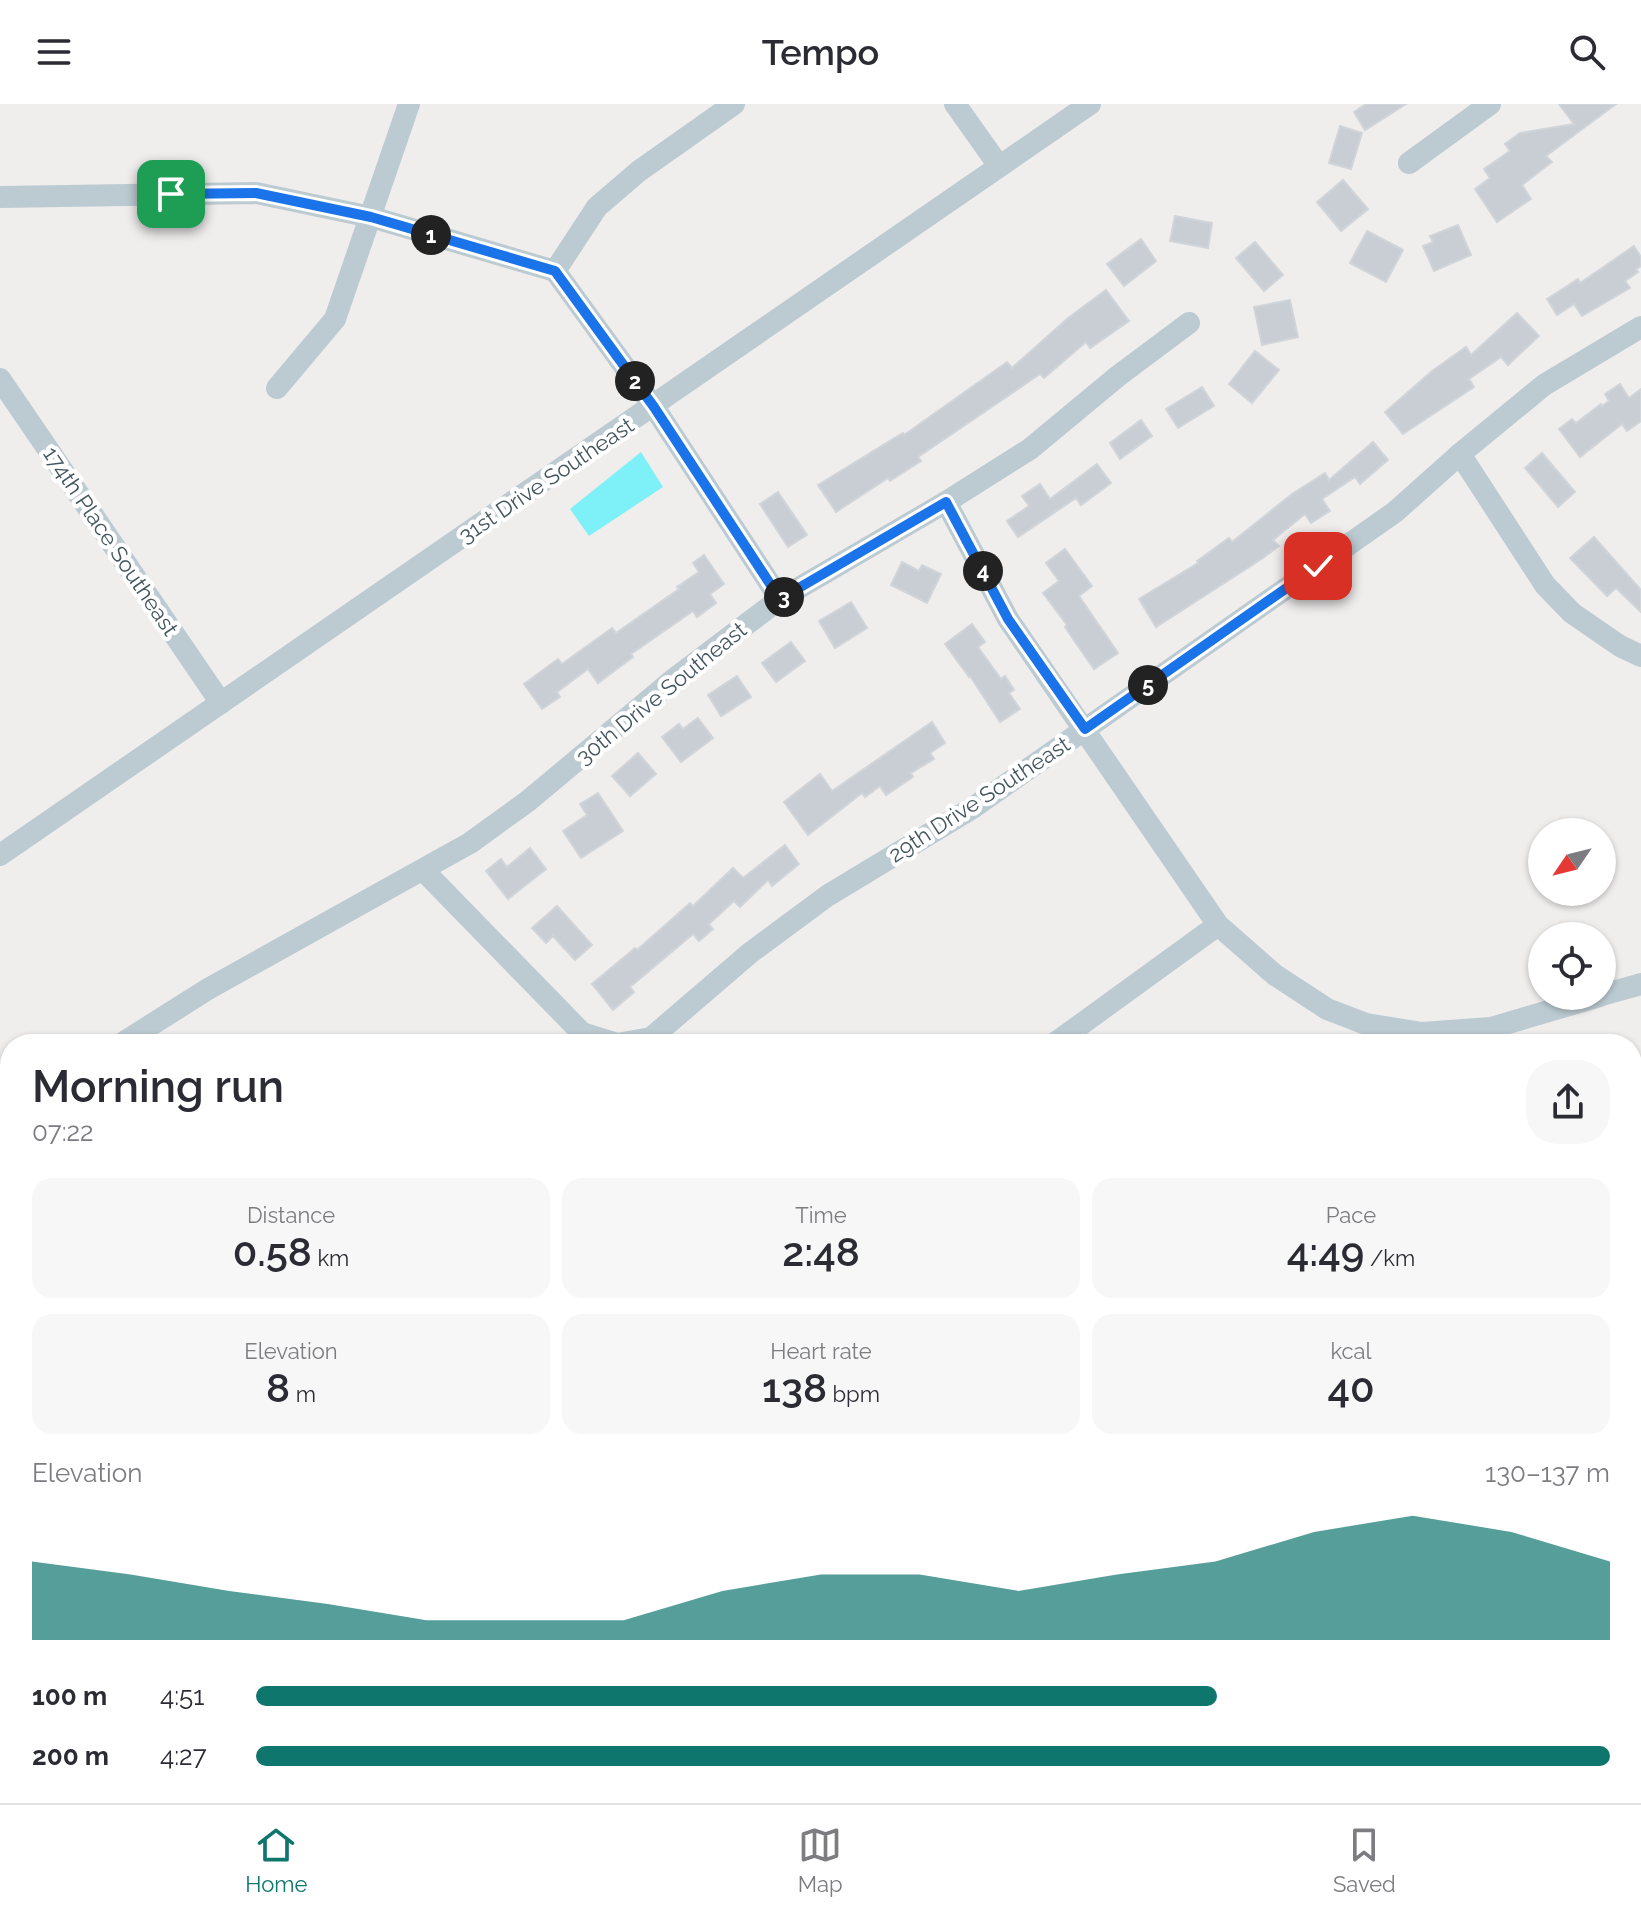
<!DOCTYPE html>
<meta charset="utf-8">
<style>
:root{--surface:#fff;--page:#f7f7f7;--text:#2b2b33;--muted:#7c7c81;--line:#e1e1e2;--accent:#0f766e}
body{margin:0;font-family:Raleway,sans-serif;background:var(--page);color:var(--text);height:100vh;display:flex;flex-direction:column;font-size:30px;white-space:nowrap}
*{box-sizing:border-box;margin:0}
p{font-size:26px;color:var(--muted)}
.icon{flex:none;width:44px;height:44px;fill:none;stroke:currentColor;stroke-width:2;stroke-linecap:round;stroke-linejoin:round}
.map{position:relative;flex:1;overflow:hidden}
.details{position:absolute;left:0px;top:930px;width:1642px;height:770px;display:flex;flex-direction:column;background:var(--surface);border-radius:32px 32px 0 0;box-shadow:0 2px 6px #0004}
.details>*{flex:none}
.needle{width:52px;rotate:235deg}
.controls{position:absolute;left:1528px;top:714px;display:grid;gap:16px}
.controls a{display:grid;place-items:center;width:88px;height:88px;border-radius:50%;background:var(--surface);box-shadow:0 2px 6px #0004;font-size:40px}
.pin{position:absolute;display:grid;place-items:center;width:68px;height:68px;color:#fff;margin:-34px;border-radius:16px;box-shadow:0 4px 12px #0006}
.km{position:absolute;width:40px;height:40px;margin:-20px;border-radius:50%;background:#222;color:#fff;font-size:22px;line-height:40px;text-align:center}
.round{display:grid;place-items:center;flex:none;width:84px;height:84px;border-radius:32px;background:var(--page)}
.headline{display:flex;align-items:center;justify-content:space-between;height:136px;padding:0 32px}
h1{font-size:44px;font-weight:600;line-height:60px}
.metrics{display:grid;grid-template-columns:repeat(3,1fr);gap:12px;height:136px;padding:8px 32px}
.metrics div{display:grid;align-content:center;border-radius:20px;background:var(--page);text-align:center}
.metrics b{font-size:40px;font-weight:600}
.metrics small{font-size:22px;font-weight:400}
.metrics p{font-size:22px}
.chart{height:224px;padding:16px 32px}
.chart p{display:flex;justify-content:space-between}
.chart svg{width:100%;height:144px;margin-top:8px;fill:var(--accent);opacity:.7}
ul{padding:0 32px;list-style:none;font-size:26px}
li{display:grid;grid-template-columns:128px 96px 1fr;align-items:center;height:60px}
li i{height:20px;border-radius:10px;background:var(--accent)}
header{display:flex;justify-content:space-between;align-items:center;height:104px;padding:0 32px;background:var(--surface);font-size:36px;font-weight:600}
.tab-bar{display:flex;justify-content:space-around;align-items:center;height:112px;border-top:2px solid var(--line);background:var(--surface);font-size:22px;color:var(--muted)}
.tab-bar a{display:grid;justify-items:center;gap:4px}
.tab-bar .current{color:var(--accent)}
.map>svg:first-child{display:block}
.green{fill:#b5f4c3}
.water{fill:#7df1f7}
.building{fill:#c8ced3;stroke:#d0d5da;stroke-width:2}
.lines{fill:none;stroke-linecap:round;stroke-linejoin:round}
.street{stroke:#bccbd2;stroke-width:22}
.route-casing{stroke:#fff;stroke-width:16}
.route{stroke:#1a73e8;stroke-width:10}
.labels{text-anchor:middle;stroke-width:8;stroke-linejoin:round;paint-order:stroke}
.street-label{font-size:22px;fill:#43555d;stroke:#fff}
</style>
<header><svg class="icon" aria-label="menu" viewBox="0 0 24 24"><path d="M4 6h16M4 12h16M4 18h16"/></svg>Tempo<svg class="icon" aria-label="search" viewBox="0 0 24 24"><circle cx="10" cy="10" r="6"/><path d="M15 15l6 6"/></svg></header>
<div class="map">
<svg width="1641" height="1699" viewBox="0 0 1641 1699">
<rect width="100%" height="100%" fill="#f0eded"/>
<polygon class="green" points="1632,1334 1641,1335 1641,1420 1632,1413"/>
<g class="water">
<polygon points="641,348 663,383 589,432 570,405"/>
<polygon points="1632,1450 1637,1496 1641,1507 1641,1564 1632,1579"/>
<polygon points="1515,1690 1593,1690 1585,1699 1522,1699"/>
</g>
<g class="building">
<polygon points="1366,0 1406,0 1365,26 1354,8"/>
<polygon points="1559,0 1616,0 1546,52 1552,58 1522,81 1531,95 1497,118 1475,85 1490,74 1484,65 1510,47 1505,40 1520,29 1574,20"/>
<polygon points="1340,22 1362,29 1351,65 1329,59"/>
<polygon points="1343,76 1368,105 1341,127 1317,98"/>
<polygon points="1175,112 1212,119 1208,144 1170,137"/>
<polygon points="1458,121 1471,151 1434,167 1423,142 1433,138 1430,132"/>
<polygon points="1367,127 1403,146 1386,178 1350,159"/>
<polygon points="1141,135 1156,157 1124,182 1107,160"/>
<polygon points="1255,138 1283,171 1264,187 1236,154"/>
<polygon points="1634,142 1641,153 1641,162 1636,165 1638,168 1625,177 1630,184 1582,212 1574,200 1557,211 1547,195 1578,175 1580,179"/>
<polygon points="1106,186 1129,217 1090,244 1086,238 1044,274 1040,270 918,353 921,357 890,377 888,374 836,408 818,381 903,329 904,331 1007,258 1012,264 1068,214"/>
<polygon points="1290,196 1298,233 1262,241 1254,203"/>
<polygon points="1517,209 1539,232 1508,261 1501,253 1469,275 1474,283 1403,330 1385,308 1432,267 1466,243 1471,251"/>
<polygon points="1255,247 1279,266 1252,299 1229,280"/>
<polygon points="1620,280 1629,294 1641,285 1641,317 1627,327 1622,320 1580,353 1559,325 1572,315 1576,319 1601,300 1602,302 1609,297 1605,290"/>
<polygon points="1202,283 1214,302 1178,324 1166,305"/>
<polygon points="1141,316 1152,332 1120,355 1110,339"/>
<polygon points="1373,338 1388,356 1360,380 1355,373 1322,395 1330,407 1311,419 1305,410 1273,436 1279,442 1263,454 1156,523 1139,495 1198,459 1197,457 1229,434 1232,438 1292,390 1325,369 1329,376"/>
<polygon points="1542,349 1575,388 1558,403 1525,364"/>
<polygon points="1097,360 1111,379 1081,401 1076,394 1018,433 1007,417 1029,402 1022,392 1040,380 1050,395"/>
<polygon points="778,388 807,431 788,443 760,400"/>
<polygon points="1594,433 1641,486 1641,508 1616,484 1607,492 1570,454"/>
<polygon points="1065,445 1092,482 1079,492 1118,549 1094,565 1065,523 1067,521 1043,489 1059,477 1046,459"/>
<polygon points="704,451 724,480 710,490 716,499 697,513 693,507 631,550 633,553 598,579 588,565 557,588 560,593 542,605 524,580 558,555 562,560 612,524 616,529 679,485 677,483 699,468 693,459"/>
<polygon points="902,458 919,467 922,461 941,470 927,499 891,481"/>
<polygon points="851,498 867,524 835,544 819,517"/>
<polygon points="972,520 985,538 978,543 1001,575 1005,572 1014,586 1009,589 1020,605 1000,618 970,572 969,573 945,540"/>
<polygon points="791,538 805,557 776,578 762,559"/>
<polygon points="737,572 751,593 721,612 708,591"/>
<polygon points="698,614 713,634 681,658 662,633 679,620 683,625"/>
<polygon points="932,618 945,639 930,649 934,655 911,669 913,673 886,691 880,682 865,693 862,689 808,731 784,698 820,670 832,687"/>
<polygon points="638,649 656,670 630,692 612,672"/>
<polygon points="598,689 623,727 581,754 563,727 587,711 580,700"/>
<polygon points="785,741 799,760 772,782 768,776 740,803 734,797 709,820 713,825 699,837 693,830 630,883 634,888 613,906 592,880 635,844 637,846 690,799 693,802 733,764 743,774"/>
<polygon points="530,744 546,765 508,795 486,767 501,755 507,763"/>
<polygon points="557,802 592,841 575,856 553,832 546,839 532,824"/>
</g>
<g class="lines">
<g class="street">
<polyline points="955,0 999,62"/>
<polyline points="1409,59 1490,0"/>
<polyline points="0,93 256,89 371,113 555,167"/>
<polyline points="555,167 654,303 780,495"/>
<polyline points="555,167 597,103 639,67 734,0"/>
<polyline points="0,275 221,599"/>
<polyline points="277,284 335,215 409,0"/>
<polyline points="1460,350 1545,481 1572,509 1620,542 1641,552"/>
<polyline points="946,398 1008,515 1218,821 1275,871 1327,905 1366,920 1422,929 1491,924 1600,892"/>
<polyline points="0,751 1090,0"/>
<polyline points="424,767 582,929 617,940 651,934 750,849 827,792 974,703 1395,408 1460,350 1544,281 1641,223"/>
<polyline points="1602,891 1641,880"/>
<polyline points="121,940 208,885 470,739 528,697 674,575 780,495 946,398 1030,345 1118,272 1189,219"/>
<polyline points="1054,940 1218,821"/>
<polyline points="0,1017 10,1011"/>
<polyline points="0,1106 10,1117"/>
<polyline points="1632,1315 1641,1316"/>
<polyline points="0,1619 10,1620"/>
<polyline points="523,1690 523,1699"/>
<polyline points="1117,1690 1117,1699"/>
<polyline points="1274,1690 1284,1699"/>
<polyline points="25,1699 26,1690"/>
<polyline points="245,1699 246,1690"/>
<polyline points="904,1699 920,1690"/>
</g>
</g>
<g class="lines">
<defs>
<polyline id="route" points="171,90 256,89 371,113 555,167 654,303 780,495 946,398 1008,515 1085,625 1318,462"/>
</defs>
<use href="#route" class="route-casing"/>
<use href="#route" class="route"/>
</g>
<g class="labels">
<g class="street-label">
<text transform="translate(546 376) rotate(-34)" y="8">31st Drive Southeast</text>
<text transform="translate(111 437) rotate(56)" y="8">174th Place Southeast</text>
<text transform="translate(661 589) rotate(-39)" y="8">30th Drive Southeast</text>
<text transform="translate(979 695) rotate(-33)" y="8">29th Drive Southeast</text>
</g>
</g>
</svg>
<div class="controls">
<a><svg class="needle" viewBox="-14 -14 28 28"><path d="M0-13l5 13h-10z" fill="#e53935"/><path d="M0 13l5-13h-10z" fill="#7c7c81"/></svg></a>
<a><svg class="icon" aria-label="locate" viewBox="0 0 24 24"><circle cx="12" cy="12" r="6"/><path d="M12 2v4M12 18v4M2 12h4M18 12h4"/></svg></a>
</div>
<div class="pin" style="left:171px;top:90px;background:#1e9e55"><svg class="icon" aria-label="arrive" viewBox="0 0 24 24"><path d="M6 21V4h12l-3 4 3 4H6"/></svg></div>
<div class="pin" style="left:1318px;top:462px;background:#d93025"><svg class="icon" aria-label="check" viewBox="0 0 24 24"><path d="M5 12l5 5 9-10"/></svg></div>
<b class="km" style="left:431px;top:131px">1</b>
<b class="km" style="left:635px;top:277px">2</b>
<b class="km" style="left:784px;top:493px">3</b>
<b class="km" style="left:983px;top:467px">4</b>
<b class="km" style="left:1148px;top:581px">5</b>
<section class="details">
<div class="headline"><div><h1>Morning run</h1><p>07:22</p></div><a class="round"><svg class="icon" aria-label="share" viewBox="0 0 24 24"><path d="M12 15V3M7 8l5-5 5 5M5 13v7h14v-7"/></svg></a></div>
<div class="metrics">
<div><p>Distance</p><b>0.58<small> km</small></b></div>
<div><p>Time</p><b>2:48</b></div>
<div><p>Pace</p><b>4:49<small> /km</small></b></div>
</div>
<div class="metrics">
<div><p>Elevation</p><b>8<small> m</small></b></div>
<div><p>Heart rate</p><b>138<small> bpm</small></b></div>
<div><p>kcal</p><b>40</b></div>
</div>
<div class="chart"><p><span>Elevation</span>130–137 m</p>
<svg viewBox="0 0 160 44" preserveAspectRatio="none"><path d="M0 44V20L10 24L20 29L30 33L40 38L50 38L60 38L70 29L80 24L90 24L100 29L110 24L120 20L130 11L140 6L150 11L160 20V44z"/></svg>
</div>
<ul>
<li><b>100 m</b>4:51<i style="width:71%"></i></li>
<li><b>200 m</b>4:27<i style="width:100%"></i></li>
</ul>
</section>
</div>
<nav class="tab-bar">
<a class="current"><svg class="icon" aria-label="home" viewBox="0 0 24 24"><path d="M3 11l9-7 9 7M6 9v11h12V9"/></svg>Home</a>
<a><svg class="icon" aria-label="map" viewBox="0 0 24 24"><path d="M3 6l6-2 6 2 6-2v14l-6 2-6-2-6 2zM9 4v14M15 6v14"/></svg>Map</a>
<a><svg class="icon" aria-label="saved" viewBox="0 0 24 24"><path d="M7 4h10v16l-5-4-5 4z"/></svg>Saved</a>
</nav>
